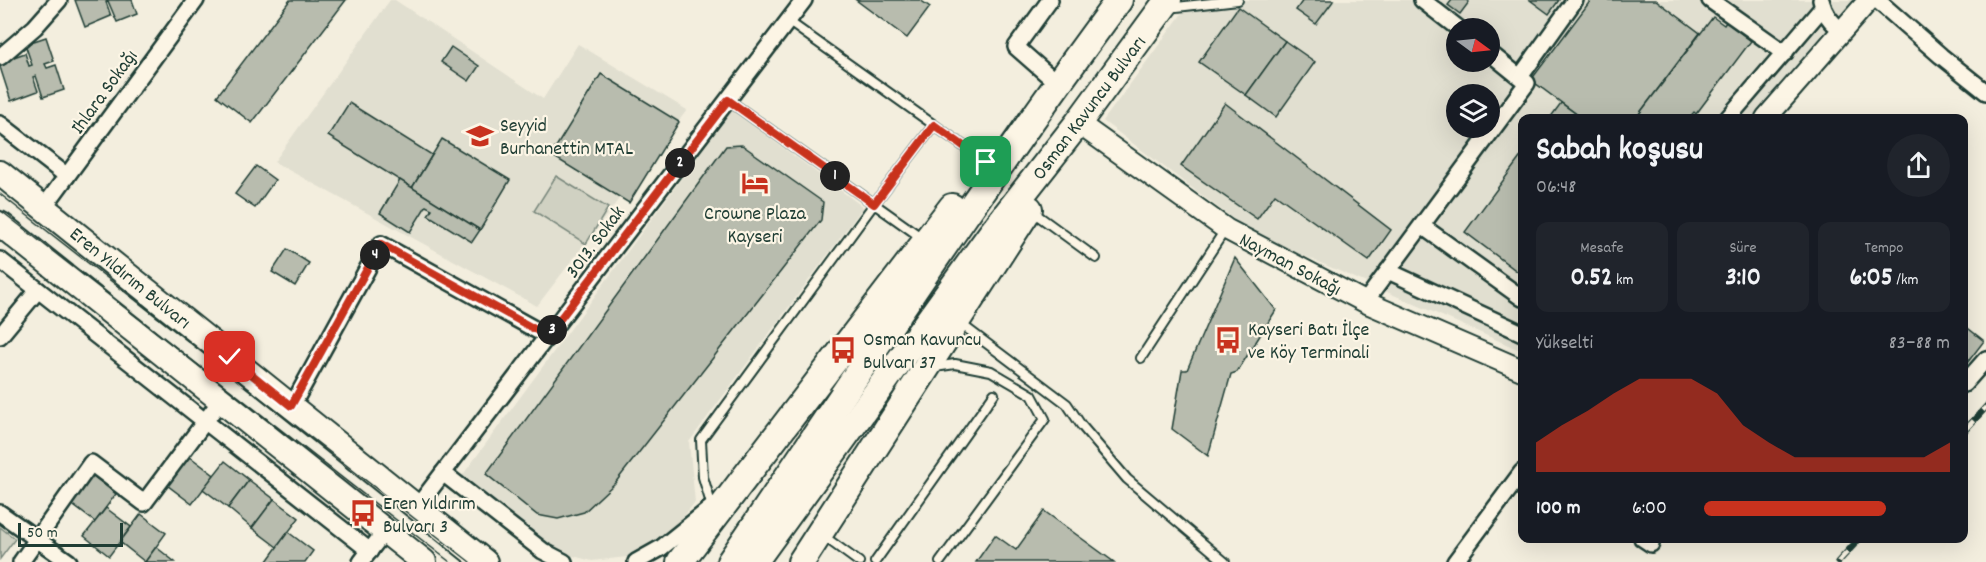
<!DOCTYPE html>
<html lang="tr">
<meta charset="utf-8">
<style>
:root{--surface:#171b24;--page:#20242c;--text:#f1f3f6;--muted:#9ea1a6;--accent:#c8321e}
body{margin:0;font-family:Dekko,sans-serif;background:var(--page);color:var(--text);height:100vh;display:flex;flex-direction:column;font-size:22px;white-space:nowrap}
*{box-sizing:border-box;margin:0}
p{font-size:20px;color:var(--muted)}
.icon{flex:none;width:33px;height:33px;fill:none;stroke:currentColor;stroke-width:2;stroke-linecap:round;stroke-linejoin:round}
.map{position:relative;flex:1;overflow:hidden}
.side{position:absolute;left:1518px;top:114px;width:450px;height:429px;display:flex;flex-direction:column;background:var(--surface);border-radius:12px;box-shadow:0 6px 24px #0002}
.side>*{flex:none}
.needle{width:39px;rotate:105deg}
.controls{position:absolute;left:1446px;top:18px;display:grid;gap:12px}
.controls a{display:grid;place-items:center;width:54px;height:54px;border-radius:50%;background:var(--surface);box-shadow:0 6px 24px #0002;font-size:30px}
.scale{position:absolute;left:18px;bottom:15px;width:105px;box-sizing:border-box;padding-left:6px;border:3px solid #1f3d34;border-top:0;font-size:16px;line-height:21px;white-space:nowrap;color:#1f3d34;-webkit-text-stroke:4px #fcf5e5;paint-order:stroke}
.pin{position:absolute;display:grid;place-items:center;width:51px;height:51px;color:#fff;margin:-26px;border-radius:12px;box-shadow:0 3px 9px #0006}
.km{position:absolute;width:30px;height:30px;margin:-15px;border-radius:50%;background:#222;color:#fff;font-size:16px;line-height:30px;text-align:center}
.round{display:grid;place-items:center;flex:none;width:63px;height:63px;border-radius:32px;background:var(--page)}
.head{display:flex;align-items:center;justify-content:space-between;height:102px;padding:0 18px}
h1{font-size:33px;font-weight:700;line-height:45px}
.metrics{display:grid;grid-template-columns:repeat(3,1fr);gap:9px;height:102px;padding:6px 18px}
.metrics div{display:grid;align-content:center;border-radius:12px;background:var(--page);text-align:center}
.metrics b{font-size:26px;font-weight:700}
.metrics small{font-size:16px;font-weight:400}
.metrics p{font-size:16px}
.chart{height:168px;padding:12px 18px}
.chart p{display:flex;justify-content:space-between}
.chart svg{width:100%;height:108px;margin-top:6px;fill:var(--accent);opacity:.7}
ul{padding:0 18px;list-style:none;font-size:20px}
li{display:grid;grid-template-columns:96px 72px 1fr;align-items:center;height:45px}
li i{height:15px;border-radius:8px;background:var(--accent)}
.map>svg:first-child{display:block}
.built{fill:#e1dfd0;fill-rule:evenodd}
.green{fill:#d0d1c2;stroke:#78877b;stroke-width:1.5}
.building{fill:#b8bcae;stroke:#1f3d34;stroke-width:1.5}
.lines{fill:none;stroke-linecap:round;stroke-linejoin:round}
.service-casing{stroke:#1f3d34;stroke-width:12}
.minor-casing{stroke:#1f3d34;stroke-width:20}
.tertiary-casing{stroke:#1f3d34;stroke-width:24}
.primary-casing{stroke:#1f3d34;stroke-width:28}
.trunk-casing{stroke:#1f3d34;stroke-width:30}
.service{stroke:#fcf5e5;stroke-width:8}
.minor{stroke:#fcf5e5;stroke-width:15}
.tertiary{stroke:#fcf5e5;stroke-width:20}
.primary{stroke:#fcf5e5;stroke-width:24}
.trunk{stroke:#fcf5e5;stroke-width:26}
.tram{stroke:#1f3d34;stroke-width:1.5}
.rail-casing{stroke:#1f3d34;stroke-width:7}
.rail{stroke:#fcf5e5;stroke-width:4.5;stroke-dasharray:14;stroke-linecap:butt}
.route-casing{stroke:#fff;stroke-width:12}
.route{stroke:#c8321e;stroke-width:8}
.labels{text-anchor:middle;stroke-width:4.5;stroke-linejoin:round;paint-order:stroke}
.street-label{font-size:20px;fill:#1f3d34;stroke:#fcf5e5}
.poi-label{font-size:20px;fill:#1f3d34;stroke:#fcf5e5;text-anchor:start}
</style>
<div class="map">
<svg width="1986" height="562" viewBox="0 0 1986 562">
<rect width="100%" height="100%" fill="#f3eede"/>
<filter id="ink" filterUnits="userSpaceOnUse"><feTurbulence type="fractalNoise" baseFrequency=".0167" numOctaves="2"/><feDisplacementMap in="SourceGraphic" scale="12" xChannelSelector="R" yChannelSelector="G"/><feConvolveMatrix kernelMatrix="1 2 1 2 8 2 1 2 1" color-interpolation-filters="sRGB"/></filter>
<g filter="url(#ink)">
<g class="built">
<polygon points="390,0 395,0 543,99 578,44 687,110 537,306 274,162"/>
<path d="M1192,0H1859L1751,118H1522V351L1252,233L1103,121ZM1456,28H1490V62H1456ZM1456,94H1490V128H1456Z"/>
<polygon points="732,110 863,207 689,442 695,502 676,526 659,541 627,557 592,561 558,552 462,476"/>
</g>
<g class="green">
<polygon points="556,176 608,208 586,244 534,211"/>
<polygon points="0,527 15,539 0,559"/>
</g>
<g class="building">
<polygon points="75,0 132,0 137,14 117,22 108,1 106,2 111,16 85,27"/>
<polygon points="290,0 346,0 252,123 217,96"/>
<polygon points="856,0 920,0 930,7 907,38"/>
<polygon points="1303,0 1334,0 1316,24 1296,10"/>
<polygon points="1452,0 1466,0 1469,2 1460,14 1448,5"/>
<polygon points="1530,0 1559,0 1549,14"/>
<polygon points="1591,0 1656,0 1700,33 1636,118 1582,118 1531,80"/>
<polygon points="1238,7 1285,41 1246,95 1199,62"/>
<polygon points="1713,17 1724,25 1726,22 1751,41 1696,114 1694,112 1689,118 1636,118"/>
<polygon points="46,37 54,61 45,64 47,68 56,65 64,90 43,97 36,76 33,77 38,91 11,101 0,67 0,62 25,53 29,66 32,65 25,44"/>
<polygon points="1285,41 1315,62 1276,117 1246,95"/>
<polygon points="451,47 479,66 469,81 441,62"/>
<polygon points="601,74 679,122 629,203 551,155"/>
<polygon points="349,103 432,155 412,188 328,136"/>
<polygon points="1225,103 1391,230 1369,261 1275,194 1257,219 1181,166"/>
<polygon points="1561,103 1582,118 1550,118"/>
<polygon points="442,139 510,180 480,230 412,188"/>
<polygon points="742,145 823,202 821,220 615,483 584,512 558,519 537,515 486,474 726,146"/>
<polygon points="1522,155 1522,275 1465,232"/>
<polygon points="256,166 275,180 255,208 235,194"/>
<polygon points="400,180 480,230 472,242 428,215 432,209 426,206 410,232 380,213"/>
<polygon points="287,249 309,263 295,286 272,272"/>
<polygon points="1235,258 1276,310 1237,372 1231,374 1208,456 1172,429 1182,370 1187,370"/>
<polygon points="1964,325 1984,341 1964,367"/>
<polygon points="189,456 214,475 192,504 167,485"/>
<polygon points="225,461 249,480 228,508 203,489"/>
<polygon points="92,475 116,494 95,522 70,503"/>
<polygon points="249,480 274,499 252,528 228,508"/>
<polygon points="274,499 299,518 277,547 252,528"/>
<polygon points="106,508 131,527 109,556 84,536"/>
<polygon points="1044,511 1114,562 976,562 995,535 1016,550"/>
<polygon points="141,514 166,533 145,562 120,542"/>
<polygon points="288,532 313,551 305,562 268,562 267,561"/>
<polygon points="156,547 175,562 145,562"/>
</g>
<g class="lines">
<defs>
<g id="service">
<polyline points="1168,8 1238,0"/>
<polyline points="788,21 986,162"/>
<polyline points="728,100 922,238"/>
<polyline points="1033,212 1096,258"/>
<polyline points="961,324 1067,404 1081,425 1127,479 1225,562"/>
<polyline points="1141,358 1225,230"/>
<polyline points="935,367 955,364 991,371 1032,395 1045,419 940,562"/>
<polyline points="712,507 703,477 701,440 874,204 934,125"/>
<polyline points="822,535 859,562"/>
<polyline points="875,562 994,394"/>
</g>
<g id="minor">
<polyline points="1050,0 1016,47 1057,83"/>
<polyline points="1422,0 1458,28"/>
<polyline points="1710,0 1785,53"/>
<path d="M1821,0C1824,14 1831,23 1842,30"/>
<polyline points="1877,0 1941,56 1986,92"/>
<polyline points="0,57 35,27 59,0"/>
<polyline points="1520,77 1575,0"/>
<polyline points="1728,118 1823,7"/>
<polyline points="0,124 67,176"/>
<polyline points="44,207 196,0"/>
<polyline points="1422,226 1522,298"/>
<polyline points="0,260 370,551"/>
<polyline points="1388,271 1522,333"/>
<polyline points="1365,302 1527,83 1490,53"/>
<polyline points="0,336 38,290"/>
<polyline points="1964,384 1986,359"/>
<polyline points="292,406 381,244 547,336"/>
<polyline points="443,473 543,551 564,562"/>
<polyline points="417,507 804,0"/>
<polyline points="0,513 69,562"/>
<polyline points="1642,538 1651,544"/>
<polyline points="21,562 91,463 144,503 221,400"/>
<polyline points="361,562 385,531"/>
<polyline points="636,562 661,548 712,507"/>
<polyline points="1455,562 1522,472"/>
</g>
<g id="tertiary">
<polyline points="1766,118 1869,0"/>
<polyline points="1078,123 1226,229 1365,302 1522,370"/>
</g>
<g id="primary">
<polyline points="0,173 485,562"/>
<polyline points="0,224 424,562"/>
</g>
<g id="trunk">
<polyline points="680,562 952,207"/>
<path d="M730,562C858,374 983,183 1119,0"/>
<polyline points="754,562 991,234 1078,123 1168,0"/>
<polyline points="801,562 1029,209"/>
</g>
</defs>
<use href="#service" class="service-casing"/>
<use href="#minor" class="minor-casing"/>
<use href="#tertiary" class="tertiary-casing"/>
<use href="#primary" class="primary-casing"/>
<use href="#trunk" class="trunk-casing"/>
<use href="#service" class="service"/>
<use href="#minor" class="minor"/>
<use href="#tertiary" class="tertiary"/>
<use href="#primary" class="primary"/>
<use href="#trunk" class="trunk"/>
<g class="tram">
<polyline points="0,194 470,562"/>
<polyline points="0,210 450,562"/>
</g>
<defs>
<g id="rail">
<polyline points="1964,431 1986,407"/>
<polyline points="1838,562 1860,538"/>
</g>
</defs>
<use href="#rail" class="rail-casing"/>
<use href="#rail" class="rail"/>
</g>
</g>
<g class="lines" filter="url(#ink)">
<defs>
<polyline id="route" points="230,357 291,406 381,244 547,336 728,100 874,204 934,125 986,162"/>
</defs>
<use href="#route" class="route-casing"/>
<use href="#route" class="route"/>
</g>
<defs>
<symbol id="school-bare" viewBox="-9 -9 18 18"><path d="M0-5L7-2L0 1L-7-2ZM-4 1L0 2.5L4 1V4Q0 6-4 4Z" fill="#c8321e" stroke="#fcf5e5" stroke-width="2.5" paint-order="stroke"/></symbol>
<symbol id="hotel-bare" viewBox="-9 -9 18 18"><path d="M-6-4.5h1.5V1H6V5H4.5V3h-9V5H-6ZM-4 0a1.8 1.8 0 1 1 3.6 0ZM.5 0V-2.5h3Q6-2.5 6 0Z" fill="#c8321e" stroke="#fcf5e5" stroke-width="2.5" paint-order="stroke"/></symbol>
<symbol id="bus-bare" viewBox="-9 -9 18 18"><path d="M-5-6H5V4H4V6H2V4H-2V6H-4V4H-5ZM-3.5-4V0h7V-4ZM-3.5 1.2v1.5H-2V1.2ZM2 1.2v1.5H3.5V1.2Z" fill="#c8321e" stroke="#fcf5e5" stroke-width="2.5" paint-order="stroke"/></symbol>
</defs>
<g fill-rule="evenodd">
<use href="#school-bare" x="461" y="117" width="38" height="38"/>
<use href="#hotel-bare" x="736" y="164" width="38" height="38"/>
<use href="#bus-bare" x="1209" y="321" width="38" height="38"/>
<use href="#bus-bare" x="824" y="331" width="38" height="38"/>
<use href="#bus-bare" x="344" y="494" width="38" height="38"/>
</g>
<g class="labels">
<g class="street-label">
<text transform="translate(103 91) rotate(-54)" y="7">Ihlara Sokağı</text>
<text transform="translate(1088 107) rotate(-53)" y="7">Osman Kavuncu Bulvarı</text>
<text transform="translate(594 241) rotate(-53)" y="7">3013. Sokak</text>
<text transform="translate(1291 263) rotate(28)" y="7">Nayman Sokağı</text>
<text transform="translate(131 277) rotate(39)" y="7">Eren Yıldırım Bulvarı</text>
</g>
<g class="poi-label">
<text x="500" y="131">Seyyid<tspan x="500" dy="23">Burhanettin MTAL</tspan></text>
<text x="755" y="219" text-anchor="middle">Crowne Plaza<tspan x="755" dy="23">Kayseri</tspan></text>
<text x="1248" y="335">Kayseri Batı İlçe<tspan x="1248" dy="23">ve Köy Terminali</tspan></text>
<text x="863" y="345">Osman Kavuncu<tspan x="863" dy="23">Bulvarı 37</tspan></text>
<text x="383" y="509">Eren Yıldırım<tspan x="383" dy="23">Bulvarı 3</tspan></text>
</g>
</g>
</svg>
<div class="controls">
<a><svg class="needle" viewBox="-14 -14 28 28"><path d="M0-13l5 13h-10z" fill="#e53935"/><path d="M0 13l5-13h-10z" fill="#9ea1a6"/></svg></a>
<a><svg class="icon" aria-label="layers" viewBox="0 0 24 24"><path d="M12 4l9 5-9 5-9-5zM3 14l9 5 9-5"/></svg></a>
</div>
<div class="scale">50 m</div>
<div class="pin" style="left:986px;top:162px;background:#1e9e55"><svg class="icon" aria-label="arrive" viewBox="0 0 24 24"><path d="M6 21V4h12l-3 4 3 4H6"/></svg></div>
<div class="pin" style="left:230px;top:357px;background:#d93025"><svg class="icon" aria-label="check" viewBox="0 0 24 24"><path d="M5 12l5 5 9-10"/></svg></div>
<b class="km" style="left:835px;top:176px">1</b>
<b class="km" style="left:680px;top:163px">2</b>
<b class="km" style="left:552px;top:330px">3</b>
<b class="km" style="left:375px;top:255px">4</b>
<section class="side">
<div class="head"><div><h1>Sabah koşusu</h1><p>06:48</p></div><a class="round"><svg class="icon" aria-label="share" viewBox="0 0 24 24"><path d="M12 15V3M7 8l5-5 5 5M5 13v7h14v-7"/></svg></a></div>
<div class="metrics">
<div><p>Mesafe</p><b>0.52<small> km</small></b></div>
<div><p>Süre</p><b>3:10</b></div>
<div><p>Tempo</p><b>6:05<small> /km</small></b></div>
</div>
<div class="chart"><p><span>Yükselti</span>83–88 m</p>
<svg viewBox="0 0 160 44" preserveAspectRatio="none"><path d="M0 44V32L10 25L20 19L30 12L40 6L50 6L60 6L70 12L80 25L90 32L100 38L110 38L120 38L130 38L140 38L150 38L160 32V44z"/></svg>
</div>
<ul>
<li><b>100 m</b>6:00<i style="width:74%"></i></li>
</ul>
</section>
</div>
